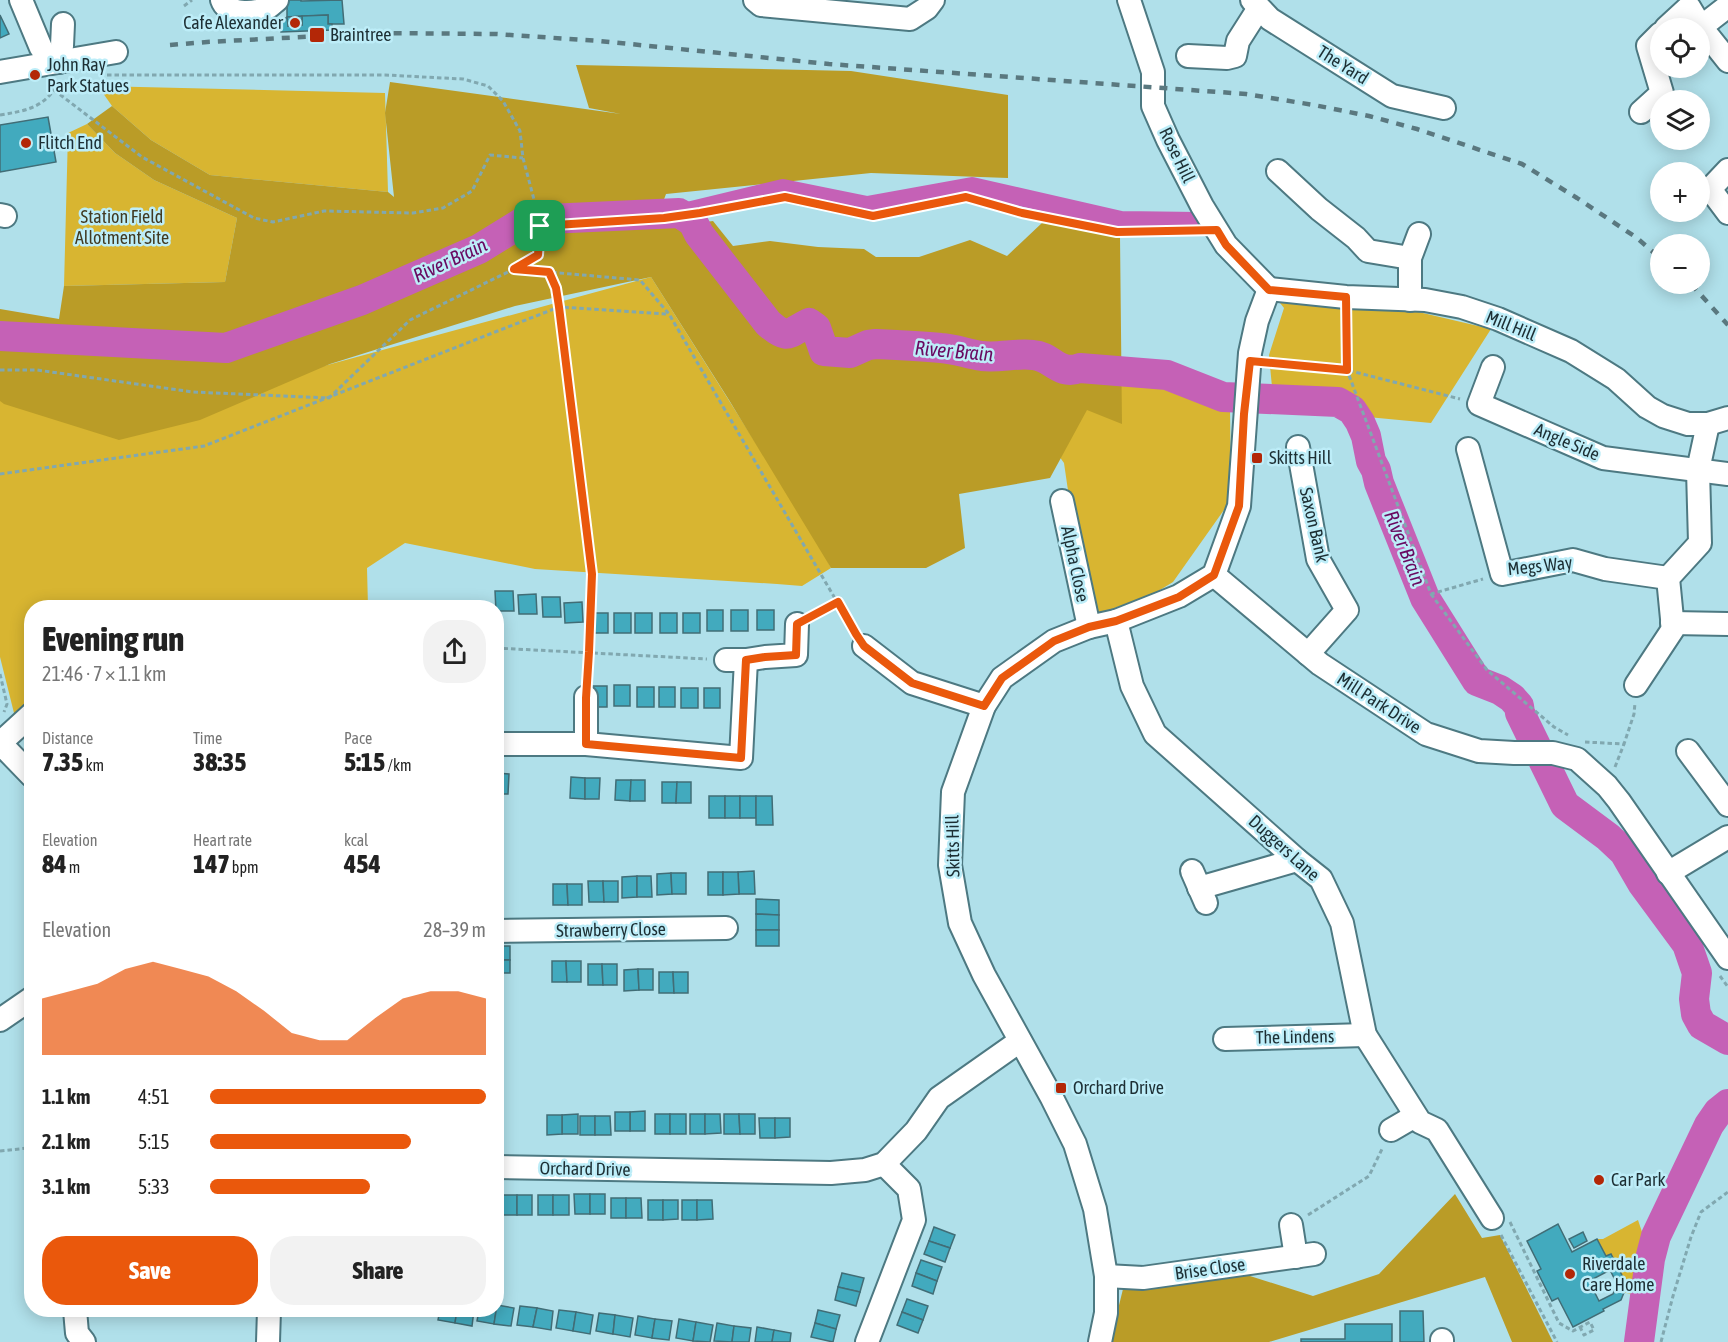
<!DOCTYPE html>
<meta charset="utf-8">
<style>
:root{--surface:#fff;--page:#f2f2f2;--text:#222;--muted:#767676;--accent:#ea580c}
body{margin:0;font-family:"Asap Condensed",sans-serif;background:var(--page);color:var(--text);height:100vh;display:flex;flex-direction:column;font-size:22px;white-space:nowrap}
*{box-sizing:border-box;margin:0}
p{font-size:20px;color:var(--muted)}
.icon{flex:none;width:33px;height:33px;fill:none;stroke:currentColor;stroke-width:2;stroke-linecap:round;stroke-linejoin:round}
.map{position:relative;flex:1;overflow:hidden}
.details{position:absolute;left:24px;top:600px;width:480px;height:717px;display:flex;flex-direction:column;background:var(--surface);border-radius:24px;box-shadow:0 3px 15px #0003}
.details>*{flex:none}
.buttons{position:absolute;left:1650px;top:18px;display:grid;gap:12px}
.buttons a{display:grid;place-items:center;width:60px;height:60px;border-radius:50%;background:var(--surface);box-shadow:0 3px 15px #0003;font-size:30px}
.pin{position:absolute;display:grid;place-items:center;width:51px;height:51px;color:#fff;margin:-26px;border-radius:12px;box-shadow:0 3px 9px #0006}
.round{display:grid;place-items:center;flex:none;width:63px;height:63px;border-radius:24px;background:var(--page)}
.summary{display:flex;align-items:center;justify-content:space-between;height:102px;padding:0 18px}
h1{font-size:33px;font-weight:800;line-height:45px}
.figures{display:grid;grid-template-columns:repeat(3,1fr);gap:9px;height:102px;padding:6px 18px}
.figures div{display:grid;align-content:center}
.figures b{font-size:26px;font-weight:800}
.figures small{font-size:16px;font-weight:400}
.figures p{font-size:16px}
.chart{height:168px;padding:12px 18px}
.chart p{display:flex;justify-content:space-between}
.chart svg{width:100%;height:108px;margin-top:6px;fill:var(--accent);opacity:.7}
.cta{display:flex;gap:12px;margin-top:auto;padding:12px 18px}
.cta a{flex:1;height:69px;border-radius:24px;background:var(--accent);color:#fff;font-size:24px;font-weight:800;line-height:69px;text-align:center}
.cta a+a{background:var(--page);color:var(--text)}
ul{padding:0 18px;list-style:none;font-size:20px}
li{display:grid;grid-template-columns:96px 72px 1fr;align-items:center;height:45px}
li i{height:15px;border-radius:8px;background:var(--accent)}
.map>svg:first-child{display:block}
.green{fill:#d8b531}
.forest{fill:#ba9c27}
.lines{fill:none;stroke-linecap:round;stroke-linejoin:round}
.stream{stroke:#93528f;stroke-width:5}
.canal{stroke:#c561b6;stroke-width:18}
.river{stroke:#c561b6;stroke-width:30}
.building{fill:#42aabe;stroke:#416d76;stroke-width:1.5;fill-rule:evenodd}
.minor-casing{stroke:#4d7982;stroke-width:26}
.path{stroke:#81a8b0;stroke-width:3;stroke-dasharray:4.5 3;stroke-linecap:butt}
.minor{stroke:#fff;stroke-width:22}
.rail{stroke:#5a787f;stroke-width:4.5;stroke-dasharray:8 8;stroke-linecap:butt}
.route-casing{stroke:#fff;stroke-width:12}
.route{stroke:#ea580c;stroke-width:8}
.poi-dot{fill:#b32707;stroke:#bdedf8;stroke-width:2}
.labels{text-anchor:middle;stroke-width:5;stroke-linejoin:round;paint-order:stroke}
.poi-label{font-size:18px;fill:#1d2f34;stroke:#bdedf8;text-anchor:start}
.street-label{font-size:18px;fill:#1d2f34;stroke:#bdedf8}
.park-label{font-size:18px;fill:#413a22;stroke:#bdedf8}
.water-label{font-size:20px;font-style:italic;fill:#690960;stroke:#bdedf8}
</style>
<div class="map">
<svg width="1728" height="1342" viewBox="0 0 1728 1342">
<rect width="100%" height="100%" fill="#b0e0ea"/>
<g class="green">
<polygon points="98,86 385,93 388,192 210,175 151,140 112,106"/>
<polygon points="87,124 115,153 154,180 237,218 225,282 64,286 68,133"/>
<polygon points="651,277 819,543 831,568 802,586 777,584 535,569 405,543 367,568 368,607 32,608 31,703 15,717 0,657 0,361 232,391"/>
<polygon points="1269,289 1410,310 1491,329 1431,423 1357,416 1334,390 1272,387 1269,355 1284,308"/>
<polygon points="1055,378 1138,381 1230,408 1231,500 1173,582 1155,593 1093,616 1079,566 1064,463 1042,432"/>
<polygon points="1638,1220 1644,1238 1640,1283 1635,1296 1624,1292 1627,1285 1611,1254 1606,1256 1597,1239 1603,1239"/>
</g>
<g class="forest">
<polygon points="576,65 851,71 1008,95 1008,178 871,173 666,194 653,229 713,221 733,246 770,241 818,247 864,249 876,257 919,257 970,240 1007,256 1043,222 1120,237 1122,424 1087,410 1050,478 959,494 965,548 926,568 831,568 729,400 651,277 515,306 330,364 200,420 119,440 4,404 0,401 0,309 59,319 64,286 225,282 237,218 154,180 115,153 87,124 112,106 151,140 210,175 388,192 394,197 385,113 390,82 621,114 589,108"/>
<polygon points="1455,1194 1482,1238 1500,1235 1553,1342 1512,1342 1485,1277 1269,1342 1110,1342 1123,1289 1231,1270 1313,1296 1379,1274"/>
</g>
<g class="lines">
<polyline class="stream" points="1709,1125 1728,1113"/>
<polyline class="canal" points="679,213 783,188 867,205 972,186 1121,220 1198,221"/>
<g class="river">
<path d="M0,336L226,348L362,300L479,249L526,220L679,213L693,222L699,234L768,323C788,341 788,333 809,323L816,328L824,351L850,353L868,345L876,344C898,345 920,346 941,348C955,349 968,354 982,356C999,358 1016,353 1033,355C1052,356 1058,376 1080,368L1167,375L1223,397L1338,402L1352,410L1360,422L1366,436L1371,461L1376,470L1379,483L1425,598L1477,681L1500,690L1512,698L1519,706L1520,713L1565,805L1608,837L1624,852L1642,883L1687,944L1697,973L1694,999L1696,1014L1702,1025L1728,1040"/>
<polyline points="1639,1342 1650,1259 1656,1236 1709,1125 1718,1112 1728,1104"/>
</g>
</g>
<g class="building">
<polygon points="287,0 301,0 301,1 342,0 344,24 328,24 328,15 287,17"/>
<polygon points="0,15 9,34 0,38"/>
<polygon points="328,15 328,24 332,24 332,30 281,32 280,18 288,18 288,26 302,25 302,16"/>
<polygon points="302,16 302,25 288,26 287,17"/>
<polygon points="48,117 56,162 0,172 0,125"/>
<polygon points="495,591 513,591 514,611 496,611"/>
<polygon points="536,594 537,614 519,614 518,595"/>
<polygon points="542,597 560,597 561,617 543,617"/>
<polygon points="582,602 583,622 565,623 564,603"/>
<rect x="707" y="610" width="16" height="21"/>
<rect x="731" y="610" width="17" height="21"/>
<rect x="757" y="610" width="17" height="20"/>
<rect x="591" y="613" width="17" height="20"/>
<rect x="614" y="613" width="17" height="20"/>
<rect x="635" y="613" width="17" height="20"/>
<rect x="660" y="613" width="17" height="20"/>
<rect x="683" y="613" width="17" height="20"/>
<rect x="614" y="685" width="16" height="21"/>
<rect x="591" y="686" width="16" height="21"/>
<rect x="637" y="687" width="17" height="20"/>
<rect x="659" y="687" width="16" height="20"/>
<rect x="681" y="688" width="17" height="20"/>
<rect x="704" y="688" width="16" height="20"/>
<polygon points="496,773 509,774 508,794 496,794"/>
<polygon points="571,777 585,778 585,799 570,798"/>
<polygon points="585,778 600,778 599,799 585,799"/>
<polygon points="616,780 631,780 630,801 615,800"/>
<polygon points="631,780 645,780 645,801 630,801"/>
<polygon points="662,782 677,782 676,803 662,803"/>
<polygon points="677,782 691,782 691,803 676,803"/>
<rect x="709" y="796" width="16" height="22"/>
<rect x="725" y="796" width="15" height="22"/>
<rect x="740" y="796" width="16" height="22"/>
<polygon points="756,796 772,796 773,825 756,825"/>
<polygon points="754,871 755,894 739,894 738,872"/>
<rect x="708" y="872" width="15" height="23"/>
<polygon points="723,872 738,872 739,894 723,895"/>
<polygon points="671,873 672,894 657,895 657,874"/>
<polygon points="671,873 686,873 686,894 672,894"/>
<polygon points="637,876 637,897 622,898 622,877"/>
<polygon points="637,876 651,876 652,897 637,897"/>
<polygon points="588,881 603,881 604,902 589,902"/>
<polygon points="603,881 618,881 618,902 604,902"/>
<polygon points="553,884 567,884 568,905 553,905"/>
<polygon points="567,884 582,884 582,905 568,905"/>
<polygon points="756,899 779,900 779,915 756,914"/>
<polygon points="756,914 779,915 779,930 756,930"/>
<rect x="756" y="930" width="23" height="16"/>
<rect x="496" y="946" width="14" height="14"/>
<rect x="496" y="960" width="14" height="13"/>
<polygon points="552,961 566,961 567,982 552,982"/>
<polygon points="566,961 581,961 581,982 567,982"/>
<polygon points="588,964 602,964 603,985 588,985"/>
<polygon points="602,964 617,964 617,985 603,985"/>
<polygon points="638,969 639,990 624,991 624,970"/>
<polygon points="638,969 653,969 653,990 639,990"/>
<polygon points="659,972 673,972 674,993 659,993"/>
<polygon points="673,972 688,972 688,993 674,993"/>
<polygon points="645,1111 645,1131 630,1131 630,1112"/>
<rect x="615" y="1112" width="15" height="19"/>
<polygon points="578,1114 578,1134 562,1134 562,1115"/>
<rect x="655" y="1114" width="15" height="20"/>
<rect x="670" y="1114" width="16" height="20"/>
<rect x="690" y="1114" width="15" height="20"/>
<polygon points="705,1114 720,1114 721,1133 705,1134"/>
<polygon points="724,1114 739,1114 740,1134 724,1134"/>
<polygon points="739,1114 755,1114 755,1134 740,1134"/>
<polygon points="547,1115 562,1115 562,1134 547,1135"/>
<rect x="580" y="1116" width="15" height="19"/>
<polygon points="595,1116 610,1116 611,1135 595,1135"/>
<polygon points="759,1118 775,1118 775,1138 760,1138"/>
<polygon points="775,1118 790,1118 790,1137 775,1138"/>
<polygon points="574,1194 590,1194 590,1214 575,1214"/>
<rect x="590" y="1194" width="15" height="20"/>
<rect x="502" y="1195" width="15" height="20"/>
<rect x="517" y="1195" width="15" height="20"/>
<rect x="538" y="1195" width="15" height="20"/>
<rect x="553" y="1195" width="16" height="20"/>
<rect x="611" y="1198" width="15" height="20"/>
<polygon points="626,1198 641,1198 642,1218 626,1218"/>
<rect x="648" y="1200" width="15" height="20"/>
<polygon points="663,1200 678,1200 678,1219 663,1220"/>
<rect x="682" y="1200" width="15" height="20"/>
<polygon points="697,1200 712,1200 713,1219 697,1220"/>
<path d="M1558,1224L1572,1252L1597,1239L1606,1256L1611,1254L1627,1285L1621,1300L1603,1309L1604,1311L1573,1327L1558,1298L1552,1301L1537,1271L1541,1269L1527,1241ZM1610,1270L1617,1284L1613,1294L1599,1301L1589,1281Z"/>
<polygon points="934,1227 955,1235 950,1248 929,1241"/>
<polygon points="1583,1232 1587,1241 1574,1248 1569,1239"/>
<polygon points="929,1241 950,1248 945,1262 924,1254"/>
<polygon points="921,1260 942,1267 937,1281 916,1273"/>
<polygon points="842,1273 864,1278 860,1292 838,1287"/>
<polygon points="916,1273 937,1281 933,1294 912,1286"/>
<polygon points="838,1287 860,1292 856,1306 835,1300"/>
<polygon points="907,1299 928,1306 923,1320 902,1312"/>
<polygon points="496,1305 497,1305 494,1324 477,1321 479,1310 496,1310"/>
<polygon points="497,1305 514,1308 511,1326 494,1324"/>
<polygon points="520,1306 537,1308 533,1327 517,1325"/>
<polygon points="537,1308 553,1311 551,1330 533,1327"/>
<polygon points="440,1310 457,1310 455,1323 438,1320"/>
<polygon points="457,1310 474,1310 472,1326 455,1323"/>
<polygon points="559,1310 576,1312 573,1331 556,1328"/>
<polygon points="818,1310 840,1315 836,1329 815,1323"/>
<polygon points="1400,1311 1423,1311 1424,1342 1400,1342"/>
<polygon points="576,1312 593,1315 590,1334 573,1331"/>
<polygon points="902,1312 923,1320 918,1333 897,1325"/>
<polygon points="599,1313 615,1315 613,1334 596,1331"/>
<polygon points="615,1315 633,1318 630,1337 613,1334"/>
<polygon points="638,1316 655,1319 652,1338 635,1335"/>
<polygon points="655,1319 672,1321 669,1340 652,1338"/>
<polygon points="679,1319 696,1322 693,1341 676,1338"/>
<polygon points="696,1322 713,1325 710,1342 693,1341"/>
<polygon points="717,1323 734,1326 732,1342 714,1341"/>
<polygon points="815,1323 836,1329 833,1342 811,1337"/>
<polygon points="1345,1324 1392,1324 1392,1342 1301,1342 1301,1339 1345,1339"/>
<polygon points="734,1326 751,1328 749,1342 732,1342"/>
<polygon points="757,1327 774,1330 772,1342 755,1342"/>
<polygon points="774,1330 791,1333 790,1342 772,1342"/>
</g>
<g class="lines">
<defs>
<g id="minor">
<polyline points="21,0 41,48"/>
<path d="M222,0C227,15 253,13 265,9C270,7 273,3 277,0"/>
<polyline points="755,0 761,5 910,19 927,8 933,0"/>
<polyline points="1129,0 1153,72 1153,106 1168,140 1202,206 1226,245 1269,289"/>
<polyline points="1252,0 1270,19 1392,96 1444,108"/>
<polyline points="1728,6 1701,27 1728,61"/>
<polyline points="1666,28 1689,7 1701,27"/>
<polyline points="1188,56 1227,58 1235,56 1238,41 1259,8"/>
<polyline points="59,62 62,46 63,24"/>
<polyline points="0,72 116,52"/>
<polyline points="1641,112 1662,93 1648,46 1660,34"/>
<polyline points="1728,170 1710,189 1728,213"/>
<polyline points="1278,171 1319,209 1356,238 1368,251 1410,258 1410,300"/>
<polyline points="0,215 5,216"/>
<polyline points="1410,258 1419,234"/>
<polyline points="1269,289 1346,297 1425,300 1462,307 1498,319 1571,351 1616,379 1647,407 1663,416 1688,424 1708,424 1728,418"/>
<polyline points="1493,367 1479,404 1603,458 1728,474"/>
<polyline points="1298,447 1318,559 1347,610 1308,654"/>
<polyline points="1468,449 1502,574 1573,560 1605,569 1668,578"/>
<polyline points="1062,501 1089,627"/>
<polyline points="1214,575 1320,664 1426,734 1479,751 1514,753 1553,753 1577,759 1607,786 1619,801 1728,958"/>
<polyline points="1116,621 1132,686 1155,734 1297,860 1321,879 1342,923 1365,1035 1420,1122 1437,1130 1492,1218"/>
<polyline points="1672,623 1728,624"/>
<polyline points="864,646 912,683 984,706"/>
<polyline points="746,660 765,657 796,655 797,624"/>
<polyline points="1636,685 1673,629 1668,578 1700,543 1698,470 1708,424"/>
<polyline points="586,697 586,744"/>
<polyline points="0,743 32,776"/>
<polyline points="0,743 32,714"/>
<polyline points="496,744 586,744 741,758 746,660 726,660"/>
<polyline points="1688,751 1728,805"/>
<polyline points="1192,871 1206,903"/>
<polyline points="1668,873 1728,837"/>
<polyline points="1199,888 1297,860"/>
<polyline points="496,931 726,928"/>
<polyline points="0,1020 32,998"/>
<polyline points="1225,1039 1365,1035"/>
<polyline points="1391,1130 1415,1116"/>
<polyline points="496,1167 831,1173 865,1170 884,1164 916,1131 939,1098 1020,1041"/>
<polyline points="1291,1225 1296,1257"/>
<polyline points="1106,1276 1143,1278 1314,1254"/>
<polyline points="75,1310 77,1333 84,1342"/>
<polyline points="1442,1340 1442,1342"/>
<polyline points="268,1342 269,1310"/>
<polyline points="867,1342 914,1220 909,1189 884,1164"/>
<polyline points="1100,1342 1106,1313 1106,1276 1095,1209 1075,1144 1052,1098 984,975 960,923 950,865 953,792 984,706 1002,678 1054,641 1089,627 1116,621 1179,596 1214,575 1239,506 1250,353 1257,321 1269,289"/>
</g>
</defs>
<use href="#minor" class="minor-casing"/>
<g class="path">
<polyline points="184,6 192,0"/>
<polyline points="107,75 385,75 463,79 488,86 503,101 520,131 523,158 541,226 538,254 514,269 640,280 669,314 854,631"/>
<polyline points="54,90 142,157 254,218 273,222 324,211 413,213 443,208 472,191 490,155 523,158"/>
<path d="M0,115C23,111 40,109 54,90L52,83"/>
<polyline points="541,226 664,218 700,213 785,197 873,216 966,197 1022,213 1117,232 1194,231"/>
<polyline points="549,272 556,288 559,307 592,574 587,678"/>
<polyline points="1347,316 1347,370 1431,594 1483,579"/>
<polyline points="1267,362 1347,370 1460,399"/>
<polyline points="0,370 37,370 193,392 329,398 410,320 514,269"/>
<polyline points="0,474 204,446 559,307 667,314"/>
<polyline points="1431,594 1487,670 1554,727 1568,735"/>
<polyline points="812,616 838,602"/>
<polyline points="496,648 707,659"/>
<polyline points="0,674 7,704 4,712"/>
<polyline points="1585,742 1624,744 1634,714 1635,703"/>
<polyline points="1615,767 1624,744"/>
<polyline points="1720,976 1728,987"/>
<polyline points="0,1151 28,1148 32,1149"/>
<polyline points="1308,1215 1369,1176 1383,1147"/>
<polyline points="1510,1222 1559,1323 1573,1331 1590,1322 1594,1330 1584,1335 1580,1327"/>
<polyline points="1501,1235 1557,1342"/>
<polyline points="1661,1342 1673,1296 1691,1237 1701,1212 1728,1192"/>
</g>
<use href="#minor" class="minor"/>
<g class="rail">
<polyline points="170,45 207,42 379,33 496,34 600,41 829,64 1246,94 1314,105 1369,116 1417,129 1522,164 1577,198 1637,238 1660,258"/>
<polyline points="1691,284 1728,325"/>
</g>
</g>
<g class="lines">
<defs>
<polygon id="route" points="785,197 873,216 966,197 1022,213 1117,232 1217,230 1226,245 1269,290 1346,297 1347,370 1250,361 1244,414 1239,506 1214,575 1179,597 1116,621 1089,627 1054,641 1002,678 984,706 912,683 864,646 856,634 838,602 797,624 796,655 765,657 746,660 741,758 586,744 586,698 589,652 592,574 559,307 556,288 549,272 514,269 538,255 540,226 664,218 700,213"/>
</defs>
<use href="#route" class="route-casing"/>
<use href="#route" class="route"/>
</g>
<g class="poi-dot">
<circle cx="295" cy="23" r="6"/>
<rect x="309" y="27" width="16" height="16" rx="3"/>
<circle cx="35" cy="75" r="6"/>
<circle cx="26" cy="143" r="6"/>
<rect x="1251" y="452" width="12" height="12" rx="3"/>
<rect x="1055" y="1082" width="12" height="12" rx="3"/>
<circle cx="1599" cy="1180" r="6"/>
<circle cx="1570" cy="1274" r="6"/>
</g>
<g class="labels">
<g class="poi-label">
<text x="283" y="29" text-anchor="end">Cafe Alexander</text>
<text x="330" y="41">Braintree</text>
<text x="47" y="71">John Ray<tspan x="47" dy="21">Park Statues</tspan></text>
<text x="38" y="149">Flitch End</text>
<text x="1269" y="464">Skitts Hill</text>
<text x="1073" y="1094">Orchard Drive</text>
<text x="1611" y="1186">Car Park</text>
<text x="1582" y="1270">Riverdale<tspan x="1582" dy="21">Care Home</tspan></text>
</g>
<g class="street-label">
<text transform="translate(1343 65) rotate(32)" y="6">The Yard</text>
<text transform="translate(1177 155) rotate(64)" y="6">Rose Hill</text>
<text transform="translate(1511 326) rotate(22)" y="6">Mill Hill</text>
<text transform="translate(1567 442) rotate(23)" y="6">Angle Side</text>
<text transform="translate(1314 525) rotate(77)" y="6">Saxon Bank</text>
<text transform="translate(1075 564) rotate(78)" y="6">Alpha Close</text>
<text transform="translate(1540 566) rotate(-6)" y="6">Megs Way</text>
<text transform="translate(1379 703) rotate(33)" y="6">Mill Park Drive</text>
<text transform="translate(953 846) rotate(-91)" y="6">Skitts Hill</text>
<text transform="translate(1284 848) rotate(42)" y="6">Duggers Lane</text>
<text transform="translate(611 930) rotate(-1)" y="6">Strawberry Close</text>
<text transform="translate(1295 1037) rotate(-1)" y="6">The Lindens</text>
<text transform="translate(585 1169) rotate(1)" y="6">Orchard Drive</text>
<text transform="translate(1210 1269) rotate(-8)" y="6">Brise Close</text>
</g>
<g class="park-label">
<text x="122" y="223">Station Field<tspan x="122" dy="21">Allotment Site</tspan></text>
</g>
<g class="water-label">
<text transform="translate(450 260) rotate(-25)" y="7">River Brain</text>
<text transform="translate(954 351) rotate(5)" y="7">River Brain</text>
<text transform="translate(1405 548) rotate(68)" y="7">River Brain</text>
</g>
</g>
</svg>
<div class="buttons">
<a><svg class="icon" aria-label="locate" viewBox="0 0 24 24"><circle cx="12" cy="12" r="6"/><path d="M12 2v4M12 18v4M2 12h4M18 12h4"/></svg></a>
<a><svg class="icon" aria-label="layers" viewBox="0 0 24 24"><path d="M12 4l9 5-9 5-9-5zM3 14l9 5 9-5"/></svg></a>
<a>+</a>
<a>−</a>
</div>
<div class="pin" style="left:540px;top:226px;background:#1e9e55"><svg class="icon" aria-label="arrive" viewBox="0 0 24 24"><path d="M6 21V4h12l-3 4 3 4H6"/></svg></div>
<section class="details">
<div class="summary"><div><h1>Evening run</h1><p>21:46 · 7 × 1.1 km</p></div><a class="round"><svg class="icon" aria-label="share" viewBox="0 0 24 24"><path d="M12 15V3M7 8l5-5 5 5M5 13v7h14v-7"/></svg></a></div>
<div class="figures">
<div><p>Distance</p><b>7.35<small> km</small></b></div>
<div><p>Time</p><b>38:35</b></div>
<div><p>Pace</p><b>5:15<small> /km</small></b></div>
</div>
<div class="figures">
<div><p>Elevation</p><b>84<small> m</small></b></div>
<div><p>Heart rate</p><b>147<small> bpm</small></b></div>
<div><p>kcal</p><b>454</b></div>
</div>
<div class="chart"><p><span>Elevation</span>28–39 m</p>
<svg viewBox="0 0 160 44" preserveAspectRatio="none"><path d="M0 44V21L10 18L20 15L30 9L40 6L50 9L60 12L70 18L80 26L90 35L100 38L110 38L120 29L130 21L140 18L150 18L160 21V44z"/></svg>
</div>
<ul>
<li><b>1.1 km</b>4:51<i style="width:100%"></i></li>
<li><b>2.1 km</b>5:15<i style="width:73%"></i></li>
<li><b>3.1 km</b>5:33<i style="width:58%"></i></li>
</ul>
<div class="cta"><a>Save</a><a>Share</a></div>
</section>
</div>
